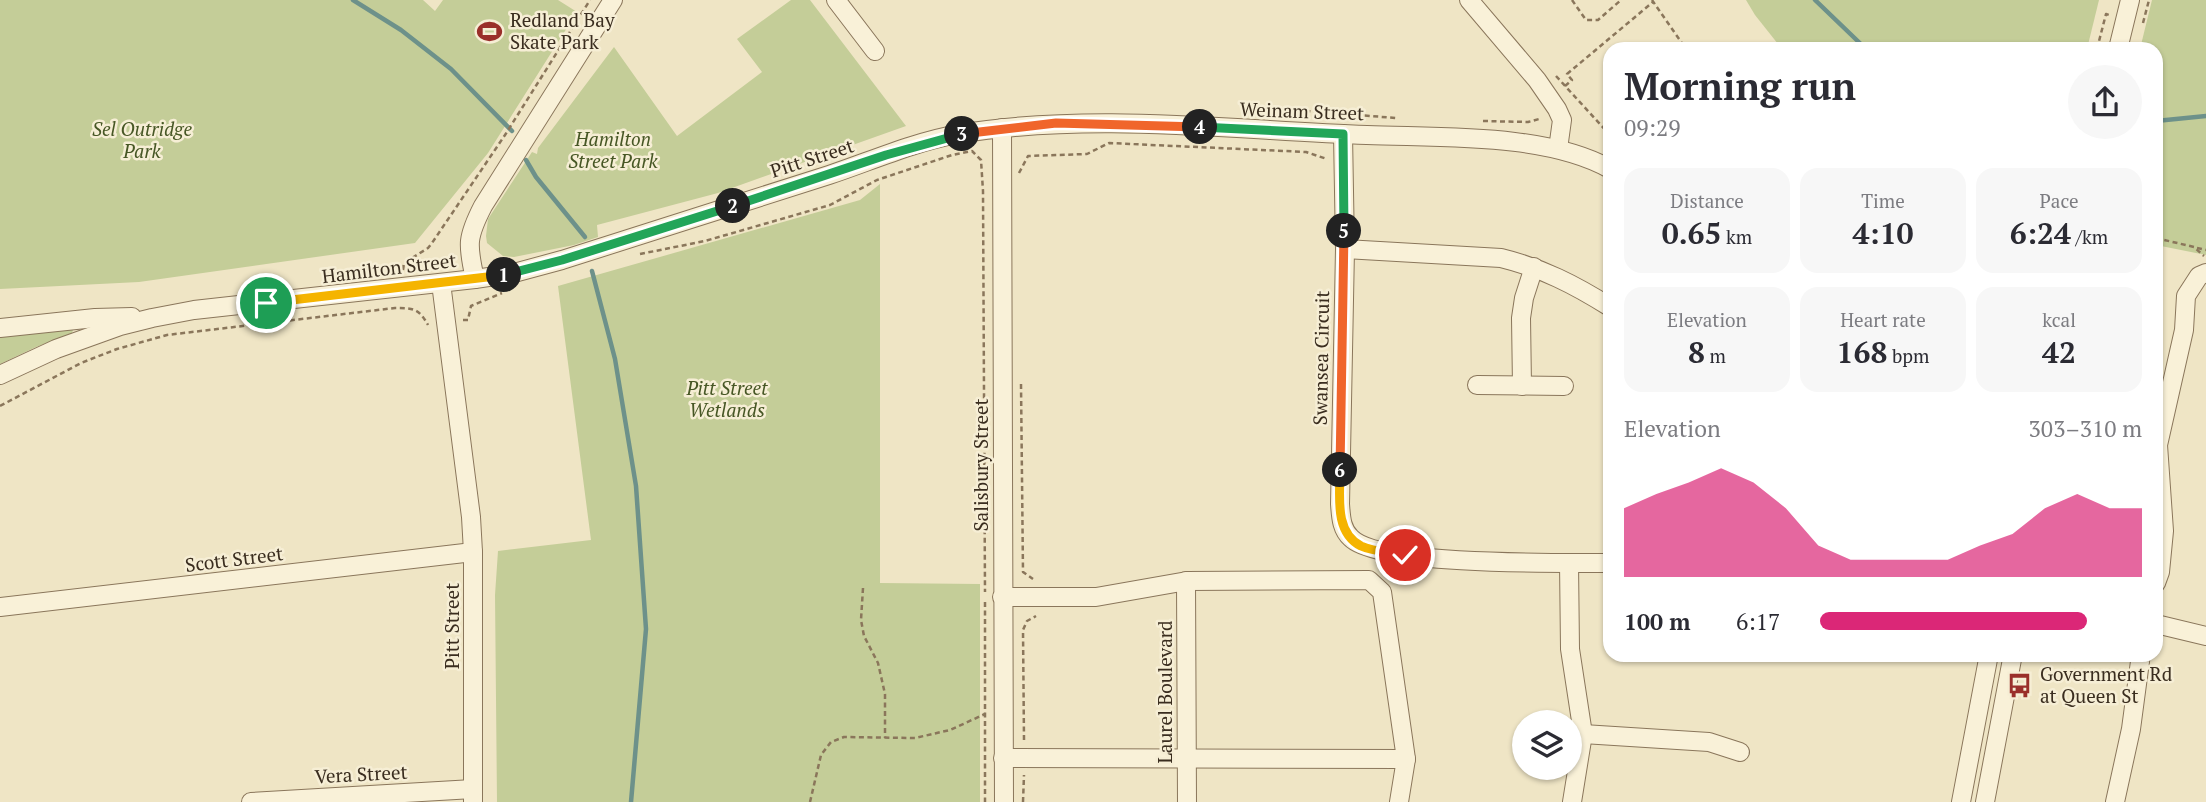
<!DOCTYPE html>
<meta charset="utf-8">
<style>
:root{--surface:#fff;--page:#f7f7f7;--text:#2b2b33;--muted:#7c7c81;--accent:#db2777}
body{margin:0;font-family:"PT Serif",serif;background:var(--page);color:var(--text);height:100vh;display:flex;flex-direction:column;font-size:26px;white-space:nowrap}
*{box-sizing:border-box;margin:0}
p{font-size:23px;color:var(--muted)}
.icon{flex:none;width:38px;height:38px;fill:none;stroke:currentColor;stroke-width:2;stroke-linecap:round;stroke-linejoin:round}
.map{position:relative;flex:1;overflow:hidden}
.drawer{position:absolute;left:1603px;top:42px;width:560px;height:620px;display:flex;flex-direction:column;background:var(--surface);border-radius:21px;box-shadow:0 2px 5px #0004}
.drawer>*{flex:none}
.fabs{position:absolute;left:1512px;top:710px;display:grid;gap:14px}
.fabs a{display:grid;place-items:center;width:70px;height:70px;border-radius:50%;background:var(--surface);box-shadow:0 2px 5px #0004;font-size:35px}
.pin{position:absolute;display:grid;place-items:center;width:60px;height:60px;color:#fff;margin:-30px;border:4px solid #fff;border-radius:50%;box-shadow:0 2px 7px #0007}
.km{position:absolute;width:35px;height:35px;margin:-18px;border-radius:50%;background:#222;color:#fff;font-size:19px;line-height:35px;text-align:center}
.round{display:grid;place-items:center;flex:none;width:74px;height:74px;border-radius:37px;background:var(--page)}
.summary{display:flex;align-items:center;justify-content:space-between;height:119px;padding:0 21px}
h1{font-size:38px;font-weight:700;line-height:52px}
.metrics{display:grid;grid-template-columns:repeat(3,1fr);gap:10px;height:119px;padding:7px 21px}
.metrics div{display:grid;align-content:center;border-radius:18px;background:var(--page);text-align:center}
.metrics b{font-size:30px;font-weight:700}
.metrics small{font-size:19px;font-weight:400}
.metrics p{font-size:19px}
.chart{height:196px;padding:14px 21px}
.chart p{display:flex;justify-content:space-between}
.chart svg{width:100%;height:126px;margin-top:7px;fill:var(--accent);opacity:.7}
ul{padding:0 21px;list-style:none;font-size:23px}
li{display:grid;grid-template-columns:112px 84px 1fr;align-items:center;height:52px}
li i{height:18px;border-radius:9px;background:var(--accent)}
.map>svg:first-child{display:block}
.green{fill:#c4cd98}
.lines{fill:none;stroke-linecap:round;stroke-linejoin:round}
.stream{stroke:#6d918a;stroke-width:4.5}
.minor-casing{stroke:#8a765b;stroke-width:20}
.path{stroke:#8a765b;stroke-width:2.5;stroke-dasharray:5 3.5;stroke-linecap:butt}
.minor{stroke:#f9f1d8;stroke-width:18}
.split-1-casing{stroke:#fff;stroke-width:14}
.split-2-casing{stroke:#fff;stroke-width:14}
.split-3-casing{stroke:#fff;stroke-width:14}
.split-4-casing{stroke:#fff;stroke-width:14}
.split-5-casing{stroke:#fff;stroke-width:14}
.split-6-casing{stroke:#fff;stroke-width:14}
.split-7-casing{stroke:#fff;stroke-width:14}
.split-1{stroke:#f5b400;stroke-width:9}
.split-2{stroke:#22a559;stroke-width:9}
.split-3{stroke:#22a559;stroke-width:9}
.split-4{stroke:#f0652b;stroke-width:9}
.split-5{stroke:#22a559;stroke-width:9}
.split-6{stroke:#f0652b;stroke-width:9}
.split-7{stroke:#f5b400;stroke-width:9}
.labels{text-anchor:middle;stroke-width:5;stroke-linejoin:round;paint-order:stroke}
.poi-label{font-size:19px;fill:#3a2d1f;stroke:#f6eed5;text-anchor:start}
.street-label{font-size:19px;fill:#3a2d1f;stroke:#f6eed5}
.park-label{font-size:19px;font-style:italic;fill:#475725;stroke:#f6eed5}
</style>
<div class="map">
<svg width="2206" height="802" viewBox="0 0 2206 802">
<rect width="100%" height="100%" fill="#efe5c5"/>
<g class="green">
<polygon points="0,0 423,0 435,11 443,0 558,0 577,12 488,153 415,243 139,282 0,289"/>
<polygon points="791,0 810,0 906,126 718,193 597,225 598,237 574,245 514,257 503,256 487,243 486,236 488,219 532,152 537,154 538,148 614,47 677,136 762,72 737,39"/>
<polygon points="1746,0 2099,0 2087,49 1782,49 1755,15"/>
<polygon points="2152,0 2206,0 2206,255 2156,245 2156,49 2140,49"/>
<polygon points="880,184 880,583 980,584 980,802 497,802 495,595 498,551 591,540 558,286 860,200"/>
<polygon points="70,327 73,330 72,333 36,347 0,364 0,336"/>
</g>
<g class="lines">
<g class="stream">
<polyline points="353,0 401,30 451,69 512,131"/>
<polyline points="1815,0 1866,49"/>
<polyline points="2156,121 2206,116"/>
<polyline points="526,160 536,177 585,237"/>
<polyline points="592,271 615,359 636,486 646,629 631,802"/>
</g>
<defs>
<g id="minor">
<polyline points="836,0 875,51"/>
<polyline points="1469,0 1537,80 1557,109 1562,120 1558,149"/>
<polyline points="2118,49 2130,0"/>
<polyline points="1002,128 1004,802"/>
<path d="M1343,134L1345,249L1340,504C1341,516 1341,529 1351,538C1378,566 1565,563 1610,563"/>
<path d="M1345,249L1501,258C1542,268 1575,285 1610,307"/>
<path d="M475,279C467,244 467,237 483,206L613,0"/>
<polyline points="441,283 471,517 473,552 473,802"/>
<polyline points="0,328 95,318 132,317"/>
<path d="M0,375L56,349L120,326L152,318L194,310L475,279L510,274L562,260C651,232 740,203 829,175C871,161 914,142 958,134C1092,112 1231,130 1367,135C1440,138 1546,133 1610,169"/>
<polyline points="1477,385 1564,386"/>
<polyline points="1522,386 1521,318 1524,298 1534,267"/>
<polyline points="1569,563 1570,649 1583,734 1572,802"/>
<polyline points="1186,581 1187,802"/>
<polyline points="2156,583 2160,572 2164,531 2158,445 2184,330 2186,296 2199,276 2206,273"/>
<polyline points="1002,597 1096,597 1187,581 1369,580 1382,592 1406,759 1399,802"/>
<polyline points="0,607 473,552"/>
<polyline points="2156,624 2206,636"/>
<polyline points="1583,734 1709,742 1740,752"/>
<polyline points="1003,758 1406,759"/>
<polyline points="251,802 473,789"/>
<polyline points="1961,802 1989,654"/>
<polyline points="1985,802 2013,654"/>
<polyline points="2115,802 2131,729 2141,654"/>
</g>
</defs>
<use href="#minor" class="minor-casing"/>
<g class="path">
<polyline points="1572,0 1586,20 1598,20 1621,0"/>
<polyline points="1652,0 1686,49"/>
<polyline points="2143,23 2149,0"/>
<polyline points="2097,49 2106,14 2109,15"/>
<polyline points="1556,76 1610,135"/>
<polyline points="1565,86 1572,80 1567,74 1653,2"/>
<polyline points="1280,109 1396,118"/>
<polyline points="1483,121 1528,122 1539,119"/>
<polyline points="1019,173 1028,156 1087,154 1109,143 1306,152 1327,159"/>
<polyline points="2156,238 2194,247 2204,256"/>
<polyline points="2197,248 2206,250"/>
<polyline points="640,254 705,241 830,205 877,180 952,155 972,151 981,160 983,191 985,592"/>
<polyline points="403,270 404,263 428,248 432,243 505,135 590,0"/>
<polyline points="463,320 468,320 471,306 502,293"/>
<polyline points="1021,384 1023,572 1033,579"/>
<path d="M0,406L81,363L117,349L167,335L395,308C415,308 419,309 428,325"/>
<polyline points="863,588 861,620 864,636 878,663 885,694 885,738"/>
<polyline points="985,602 985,802"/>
<polyline points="1024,740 1023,630 1027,621 1036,616"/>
<polyline points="810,802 821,755 831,742 844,737 915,738 950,730 985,714"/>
<polyline points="1023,802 1024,775"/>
</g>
<use href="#minor" class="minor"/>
</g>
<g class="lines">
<defs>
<polyline id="split-1" points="266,303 504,275"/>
<polyline id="split-2" points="504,275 562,260 733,206"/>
<polyline id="split-3" points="733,206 886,155 962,134"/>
<polyline id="split-4" points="962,134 1056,123 1200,127"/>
<polyline id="split-5" points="1200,127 1343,134 1344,231"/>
<polyline id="split-6" points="1340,470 1344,231"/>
<path id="split-7" d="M1340,470C1340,496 1334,532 1361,546C1374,552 1391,552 1405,555"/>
</defs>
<use href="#split-1" class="split-1-casing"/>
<use href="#split-2" class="split-2-casing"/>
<use href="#split-3" class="split-3-casing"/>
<use href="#split-4" class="split-4-casing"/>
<use href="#split-5" class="split-5-casing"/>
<use href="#split-6" class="split-6-casing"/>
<use href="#split-7" class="split-7-casing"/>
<use href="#split-1" class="split-1"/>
<use href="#split-2" class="split-2"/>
<use href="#split-3" class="split-3"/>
<use href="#split-4" class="split-4"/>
<use href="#split-5" class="split-5"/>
<use href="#split-6" class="split-6"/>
<use href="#split-7" class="split-7"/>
</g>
<defs>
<symbol id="stadium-bare" viewBox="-9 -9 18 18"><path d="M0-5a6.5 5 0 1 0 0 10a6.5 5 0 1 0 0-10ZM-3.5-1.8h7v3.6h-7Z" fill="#9a2f2a" stroke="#f6eed5" stroke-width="2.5" paint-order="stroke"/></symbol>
<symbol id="bus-bare" viewBox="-9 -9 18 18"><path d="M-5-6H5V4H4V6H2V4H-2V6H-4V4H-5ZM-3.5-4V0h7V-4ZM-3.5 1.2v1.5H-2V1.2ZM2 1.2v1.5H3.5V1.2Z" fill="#9a2f2a" stroke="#f6eed5" stroke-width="2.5" paint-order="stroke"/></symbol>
</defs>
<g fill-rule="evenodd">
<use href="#stadium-bare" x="472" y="14" width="35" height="35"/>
<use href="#bus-bare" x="2002" y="668" width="35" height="35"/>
</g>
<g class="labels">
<g class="poi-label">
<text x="510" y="27">Redland Bay<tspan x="510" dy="22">Skate Park</tspan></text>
<text x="2040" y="681">Government Rd<tspan x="2040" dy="22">at Queen St</tspan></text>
</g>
<g class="street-label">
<text transform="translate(1302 111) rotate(2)" y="7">Weinam Street</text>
<text transform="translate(812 158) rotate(-18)" y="7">Pitt Street</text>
<text transform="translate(389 268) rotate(-7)" y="7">Hamilton Street</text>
<text transform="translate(1321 358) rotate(-89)" y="7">Swansea Circuit</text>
<text transform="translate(981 465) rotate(-90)" y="7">Salisbury Street</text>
<text transform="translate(234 559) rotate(-7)" y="7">Scott Street</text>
<text transform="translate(452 626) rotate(-90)" y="7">Pitt Street</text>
<text transform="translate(1165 692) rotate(-90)" y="7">Laurel Boulevard</text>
<text transform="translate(361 774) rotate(-3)" y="7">Vera Street</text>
</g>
<g class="park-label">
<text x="142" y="136">Sel Outridge<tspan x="142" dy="22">Park</tspan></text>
<text x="613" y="146">Hamilton<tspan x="613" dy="22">Street Park</tspan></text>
<text x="727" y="395">Pitt Street<tspan x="727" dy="22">Wetlands</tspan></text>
</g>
</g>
</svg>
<div class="fabs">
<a><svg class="icon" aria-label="layers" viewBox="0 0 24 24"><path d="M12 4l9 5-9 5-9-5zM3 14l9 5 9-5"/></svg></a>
</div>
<div class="pin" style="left:266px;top:303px;background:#1e9e55"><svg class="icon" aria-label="arrive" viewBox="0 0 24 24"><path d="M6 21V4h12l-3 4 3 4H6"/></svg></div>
<div class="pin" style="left:1405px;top:555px;background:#d93025"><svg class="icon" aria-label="check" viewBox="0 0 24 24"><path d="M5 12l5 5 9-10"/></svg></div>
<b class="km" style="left:504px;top:275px">1</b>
<b class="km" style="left:733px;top:206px">2</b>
<b class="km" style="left:962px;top:134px">3</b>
<b class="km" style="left:1200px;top:127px">4</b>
<b class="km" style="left:1344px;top:231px">5</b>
<b class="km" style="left:1340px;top:470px">6</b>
<section class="drawer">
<div class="summary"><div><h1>Morning run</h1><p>09:29</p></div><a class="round"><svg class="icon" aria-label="share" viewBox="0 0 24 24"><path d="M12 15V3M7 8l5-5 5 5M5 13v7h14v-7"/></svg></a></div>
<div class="metrics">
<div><p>Distance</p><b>0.65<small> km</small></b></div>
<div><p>Time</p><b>4:10</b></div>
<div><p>Pace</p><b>6:24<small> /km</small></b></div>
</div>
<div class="metrics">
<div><p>Elevation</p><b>8<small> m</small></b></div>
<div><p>Heart rate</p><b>168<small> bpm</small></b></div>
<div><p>kcal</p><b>42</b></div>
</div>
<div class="chart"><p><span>Elevation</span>303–310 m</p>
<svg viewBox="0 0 160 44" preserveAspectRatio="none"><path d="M0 44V20L10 15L20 11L30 6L40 11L50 20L60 33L70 38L80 38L90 38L100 38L110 33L120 29L130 20L140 15L150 20L160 20V44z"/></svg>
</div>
<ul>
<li><b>100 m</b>6:17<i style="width:83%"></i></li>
</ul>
</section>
</div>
